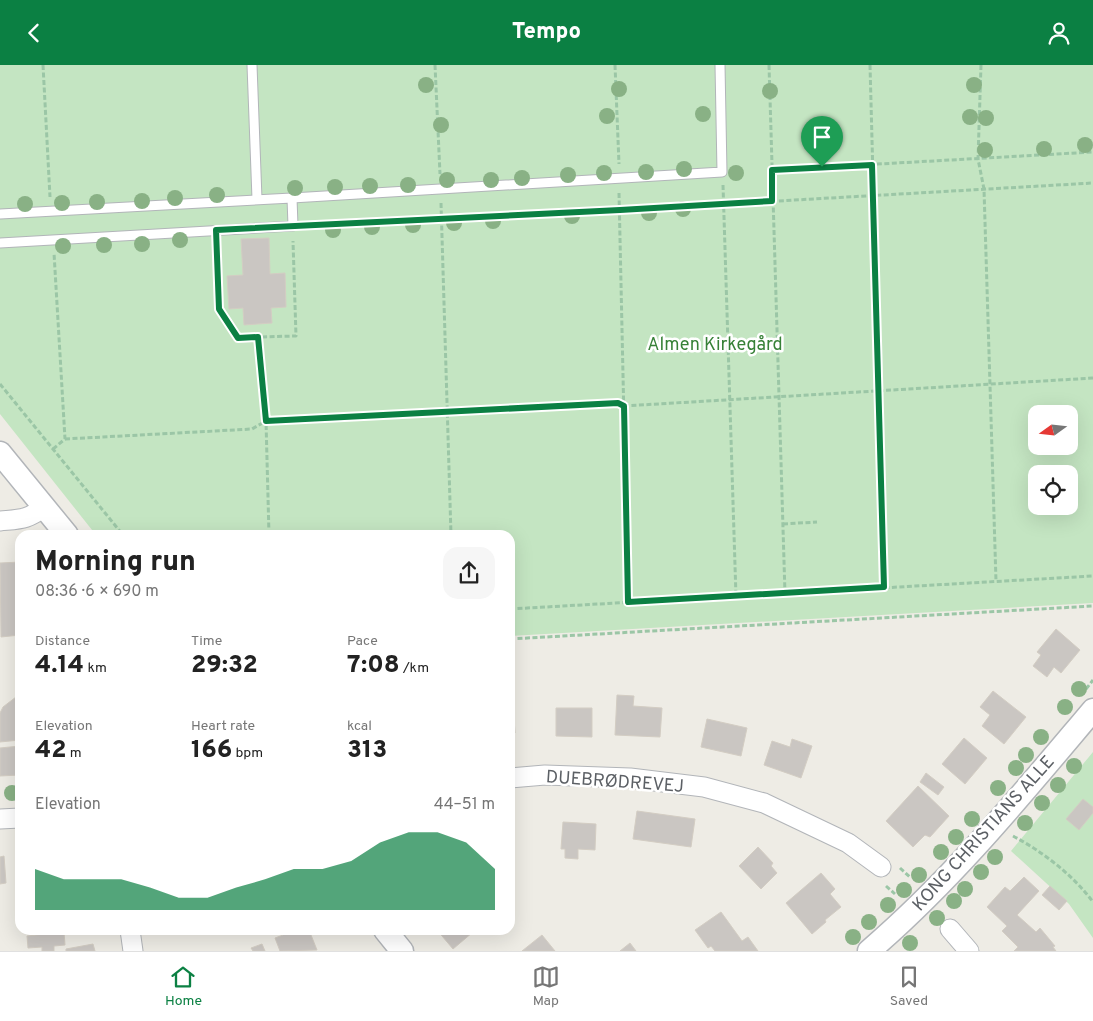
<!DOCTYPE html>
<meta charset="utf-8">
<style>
:root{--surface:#fff;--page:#f6f6f6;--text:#222;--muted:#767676;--line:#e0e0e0;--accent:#0b8043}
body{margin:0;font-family:Overpass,sans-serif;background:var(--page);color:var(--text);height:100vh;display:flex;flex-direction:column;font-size:19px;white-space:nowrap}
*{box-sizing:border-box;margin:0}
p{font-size:16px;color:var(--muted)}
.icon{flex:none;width:28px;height:28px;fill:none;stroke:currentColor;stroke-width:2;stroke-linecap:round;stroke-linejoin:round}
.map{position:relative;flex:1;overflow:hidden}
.drawer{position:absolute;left:15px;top:465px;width:500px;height:405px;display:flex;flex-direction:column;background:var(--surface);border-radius:15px;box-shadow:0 5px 20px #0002}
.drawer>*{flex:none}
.needle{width:32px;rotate:255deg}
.tools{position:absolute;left:1028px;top:340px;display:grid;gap:10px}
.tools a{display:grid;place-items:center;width:50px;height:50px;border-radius:10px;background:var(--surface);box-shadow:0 5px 20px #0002;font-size:25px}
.pin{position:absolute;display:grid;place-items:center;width:42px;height:42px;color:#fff;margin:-51px -21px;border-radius:50% 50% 50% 0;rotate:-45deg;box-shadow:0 0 5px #0007}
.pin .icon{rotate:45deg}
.round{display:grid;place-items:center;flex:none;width:52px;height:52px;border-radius:15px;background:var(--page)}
.headline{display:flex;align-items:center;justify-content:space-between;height:85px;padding:0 20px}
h1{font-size:28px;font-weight:800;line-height:38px}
.metrics{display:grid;grid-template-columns:repeat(3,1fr);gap:8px;height:85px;padding:5px 20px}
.metrics div{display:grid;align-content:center}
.metrics b{font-size:25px;font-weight:800}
.metrics small{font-size:14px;font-weight:400}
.metrics p{font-size:14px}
.chart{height:140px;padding:10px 20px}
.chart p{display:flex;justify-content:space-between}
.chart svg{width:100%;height:90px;margin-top:5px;fill:var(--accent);opacity:.7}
header{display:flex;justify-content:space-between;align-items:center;height:65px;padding:0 20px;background:var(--accent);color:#fff;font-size:22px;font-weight:800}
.dock{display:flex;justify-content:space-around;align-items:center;height:70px;border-top:1px solid var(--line);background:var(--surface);font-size:14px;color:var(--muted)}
.dock a{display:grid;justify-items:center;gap:2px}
.dock .current{color:var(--accent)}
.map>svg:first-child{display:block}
.green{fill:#c4e5c2;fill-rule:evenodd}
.building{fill:#cac6c2;stroke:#d3cdc3}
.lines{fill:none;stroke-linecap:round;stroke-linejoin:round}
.service-casing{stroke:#b2b5b9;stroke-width:11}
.minor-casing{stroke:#b2b5b9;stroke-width:21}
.tertiary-casing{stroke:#b2b5b9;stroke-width:25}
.path{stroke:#9bc6a6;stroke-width:3;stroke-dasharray:5 2.5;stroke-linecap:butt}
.service{stroke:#fff;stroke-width:9}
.minor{stroke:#fff;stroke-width:19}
.tertiary{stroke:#fff;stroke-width:22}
.tree{fill:#89b185}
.route-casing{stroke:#fff;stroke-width:10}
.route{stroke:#0b8043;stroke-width:6}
.labels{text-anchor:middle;stroke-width:5;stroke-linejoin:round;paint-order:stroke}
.park-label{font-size:18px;fill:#378137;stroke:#fff}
.street-label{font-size:18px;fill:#5c6065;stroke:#fff}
</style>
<header><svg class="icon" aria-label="back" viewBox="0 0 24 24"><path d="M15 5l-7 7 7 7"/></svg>Tempo<svg class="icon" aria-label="person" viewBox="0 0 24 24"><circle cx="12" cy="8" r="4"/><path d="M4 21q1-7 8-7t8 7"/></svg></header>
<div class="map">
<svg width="1093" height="886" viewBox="0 0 1093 886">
<rect width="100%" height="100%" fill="#eeece5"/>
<g class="green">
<path d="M0,0H1093V538L510,571V470H96L0,349ZM1036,349H1069V381H1036ZM1036,409H1069V441H1036Z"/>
<polygon points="1093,687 1093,873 1069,839 1011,786"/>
</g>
<g class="building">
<polygon points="269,173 270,209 285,208 286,242 271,243 272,258 244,260 243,243 229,244 227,211 243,210 241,174"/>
<polygon points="20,497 20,570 1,572 0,498"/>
<polygon points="1056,564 1080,585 1061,608 1054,602 1047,612 1033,601 1041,590 1037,587"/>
<polygon points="993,626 1026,652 1004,679 982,661 990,650 980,642"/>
<polygon points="617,630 634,631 633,641 662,643 660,672 615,670"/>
<polygon points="20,631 20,675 0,677 0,648 3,642 16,632"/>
<polygon points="510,639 513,639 515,668 510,669"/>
<polygon points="556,643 592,643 592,672 556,671"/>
<polygon points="707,654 747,663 741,691 701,682"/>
<polygon points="964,673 987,693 965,719 942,699"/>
<polygon points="792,674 812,681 801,713 764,700 772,676 790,682"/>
<polygon points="20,681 20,710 0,711 0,683"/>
<polygon points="926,708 944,722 938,730 920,717"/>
<polygon points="918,721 949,751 930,772 925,770 913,782 886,756"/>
<polygon points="1083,734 1093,742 1093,748 1079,765 1066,754"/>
<polygon points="637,746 695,754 691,782 633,774"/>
<polygon points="563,757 596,759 595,785 578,784 578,794 565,793 565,784 561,784"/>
<polygon points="758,782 773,798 771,801 777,808 761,824 739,801"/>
<polygon points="4,791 6,818 0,819 0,792"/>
<polygon points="821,808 835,824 830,829 841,842 825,855 826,857 812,869 786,838"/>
<polygon points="1024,812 1039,826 1017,850 1036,867 1040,863 1055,881 1053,882 1056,886 1014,886 1018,882 1002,866 1007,861 987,842 1005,822 1010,826"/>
<polygon points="1050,821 1067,836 1059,845 1042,830"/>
<polygon points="721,847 742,876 748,872 758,886 715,886 711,881 708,883 695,865"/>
<polygon points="281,865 309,865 317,885 280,886 275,873 283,870"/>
<polygon points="437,865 471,865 473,867 453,884"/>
<polygon points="64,867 65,880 54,881 54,886 42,886 42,882 28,883 27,871"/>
<polygon points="542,870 555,886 522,886"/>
<polygon points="630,878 636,886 620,886"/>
<polygon points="93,879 95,886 66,886 66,884"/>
<polygon points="262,879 265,886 253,886 251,883"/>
</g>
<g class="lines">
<defs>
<g id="service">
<polyline points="252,0 257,134"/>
<polyline points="292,133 722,107 720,0"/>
<polyline points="0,149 292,133 293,161 0,178"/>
</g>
<g id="minor">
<path d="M0,456C21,454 27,455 44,442"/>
<polyline points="510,713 545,710 630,713 704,722 764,738 848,778 881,802"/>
<polyline points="0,754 20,753"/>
<polyline points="950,864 969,886"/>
<polyline points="130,865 133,886"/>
</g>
<g id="tertiary">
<polyline points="0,388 67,470"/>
<polyline points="385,865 402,886"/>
<path d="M869,886C953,814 1022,729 1093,645"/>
</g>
</defs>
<use href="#service" class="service-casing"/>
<use href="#minor" class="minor-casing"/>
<use href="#tertiary" class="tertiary-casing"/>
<g class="path">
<polyline points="43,0 50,132"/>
<polyline points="435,0 440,109"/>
<polyline points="615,0 619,99"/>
<polyline points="769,0 785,529"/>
<polyline points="870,0 884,522"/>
<polyline points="981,0 978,94 984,124 996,516"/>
<polyline points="772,105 1093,87"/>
<polyline points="723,120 736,532"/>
<polyline points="619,128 628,537"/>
<polyline points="441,138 451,470"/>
<polyline points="307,160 620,145 1093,118"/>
<polyline points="216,180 219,244 238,273 258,272"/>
<polyline points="0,319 123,470"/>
<polyline points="65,374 252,364 266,356 618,338 624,341 1093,313"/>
<polyline points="53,384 65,374 54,188"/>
<polyline points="783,459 817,457"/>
<polyline points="269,470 266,356 258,272 296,271 293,176"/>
<polyline points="510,544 1093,511"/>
<polyline points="510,574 1093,541"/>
<polyline points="1086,624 1093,615"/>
<path d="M1013,771C1043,787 1073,810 1093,837"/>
<polyline points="900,803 911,813"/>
<polyline points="886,821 895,829"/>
</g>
<use href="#service" class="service"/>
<use href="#minor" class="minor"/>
<use href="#tertiary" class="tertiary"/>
</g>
<g class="tree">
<circle cx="426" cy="20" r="8"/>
<circle cx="974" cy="20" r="8"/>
<circle cx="619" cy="24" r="8"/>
<circle cx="770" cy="26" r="8"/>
<circle cx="703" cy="49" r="8"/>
<circle cx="607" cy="51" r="8"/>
<circle cx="970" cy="52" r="8"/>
<circle cx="986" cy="53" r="8"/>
<circle cx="441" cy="60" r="8"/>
<circle cx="1085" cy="80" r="8"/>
<circle cx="1044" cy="84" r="8"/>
<circle cx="985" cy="85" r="8"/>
<circle cx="684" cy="104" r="8"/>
<circle cx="646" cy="107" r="8"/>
<circle cx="604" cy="108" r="8"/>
<circle cx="736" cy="108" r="8"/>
<circle cx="568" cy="110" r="8"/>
<circle cx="522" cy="113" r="8"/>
<circle cx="447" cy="115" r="8"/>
<circle cx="491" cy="115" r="8"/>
<circle cx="408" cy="120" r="8"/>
<circle cx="370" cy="121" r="8"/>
<circle cx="335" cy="122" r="8"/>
<circle cx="295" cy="123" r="8"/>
<circle cx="217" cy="130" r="8"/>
<circle cx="175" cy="133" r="8"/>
<circle cx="142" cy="136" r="8"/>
<circle cx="97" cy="137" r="8"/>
<circle cx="62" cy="138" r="8"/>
<circle cx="25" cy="139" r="8"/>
<circle cx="683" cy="144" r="8"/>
<circle cx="649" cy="148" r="8"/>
<circle cx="572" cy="151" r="8"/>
<circle cx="493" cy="156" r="8"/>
<circle cx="454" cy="158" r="8"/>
<circle cx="413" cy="160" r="8"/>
<circle cx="372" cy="162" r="8"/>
<circle cx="333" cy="165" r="8"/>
<circle cx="180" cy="175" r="8"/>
<circle cx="142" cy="179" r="8"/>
<circle cx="104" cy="180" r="8"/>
<circle cx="63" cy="181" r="8"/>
<circle cx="1079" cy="624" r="8"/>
<circle cx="1065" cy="642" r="8"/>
<circle cx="1041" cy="672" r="8"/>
<circle cx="1026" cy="690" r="8"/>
<circle cx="1074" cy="701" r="8"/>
<circle cx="1016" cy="703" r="8"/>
<circle cx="1058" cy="720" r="8"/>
<circle cx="998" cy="723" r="8"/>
<circle cx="12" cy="728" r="8"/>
<circle cx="1042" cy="738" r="8"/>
<circle cx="972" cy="754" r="8"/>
<circle cx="1025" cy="758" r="8"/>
<circle cx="956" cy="772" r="8"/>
<circle cx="941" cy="787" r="8"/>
<circle cx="995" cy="792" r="8"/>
<circle cx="981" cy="807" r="8"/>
<circle cx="919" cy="810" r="8"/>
<circle cx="965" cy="824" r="8"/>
<circle cx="904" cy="825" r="8"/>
<circle cx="954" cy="836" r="8"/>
<circle cx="888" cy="840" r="8"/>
<circle cx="937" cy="853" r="8"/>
<circle cx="869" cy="857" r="8"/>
<circle cx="853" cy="872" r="8"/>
<circle cx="910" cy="878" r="8"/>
</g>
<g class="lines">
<defs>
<polygon id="route" points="872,100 884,522 628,537 624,341 618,338 266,356 258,272 238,273 219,244 216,165 620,145 772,136 772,105"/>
</defs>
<use href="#route" class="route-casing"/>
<use href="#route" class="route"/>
</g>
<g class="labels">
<g class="park-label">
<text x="715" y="285">Almen Kirkegård</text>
</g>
<g class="street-label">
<text transform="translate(615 716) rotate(4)" y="6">DUEBRØDREVEJ</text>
<text transform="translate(983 768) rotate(-48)" y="6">KONG CHRISTIANS ALLE</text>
</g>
</g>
</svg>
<div class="tools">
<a><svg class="needle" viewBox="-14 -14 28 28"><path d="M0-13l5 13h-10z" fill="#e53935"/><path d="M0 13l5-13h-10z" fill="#767676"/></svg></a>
<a><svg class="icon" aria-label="locate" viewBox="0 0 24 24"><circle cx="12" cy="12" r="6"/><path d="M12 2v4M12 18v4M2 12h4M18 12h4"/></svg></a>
</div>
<div class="pin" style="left:822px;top:102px;background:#1e9e55"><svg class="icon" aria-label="arrive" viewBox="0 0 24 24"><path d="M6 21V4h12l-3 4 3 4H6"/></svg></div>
<section class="drawer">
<div class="headline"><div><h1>Morning run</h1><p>08:36 · 6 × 690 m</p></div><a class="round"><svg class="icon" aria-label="share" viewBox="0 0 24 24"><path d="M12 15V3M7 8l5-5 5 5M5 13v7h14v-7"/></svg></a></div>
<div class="metrics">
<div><p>Distance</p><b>4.14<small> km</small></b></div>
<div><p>Time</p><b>29:32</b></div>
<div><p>Pace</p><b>7:08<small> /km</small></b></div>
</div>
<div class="metrics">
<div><p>Elevation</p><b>42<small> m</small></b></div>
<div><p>Heart rate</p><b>166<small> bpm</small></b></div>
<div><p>kcal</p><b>313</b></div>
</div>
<div class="chart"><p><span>Elevation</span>44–51 m</p>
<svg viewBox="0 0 160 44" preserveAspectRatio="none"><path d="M0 44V24L10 29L20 29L30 29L40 33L50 38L60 38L70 33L80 29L90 24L100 24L110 20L120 11L130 6L140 6L150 11L160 24V44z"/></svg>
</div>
</section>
</div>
<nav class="dock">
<a class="current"><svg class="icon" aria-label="home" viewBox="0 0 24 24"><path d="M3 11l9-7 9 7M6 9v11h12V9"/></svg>Home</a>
<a><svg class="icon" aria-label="map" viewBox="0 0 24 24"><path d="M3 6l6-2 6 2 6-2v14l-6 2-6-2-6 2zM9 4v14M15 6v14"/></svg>Map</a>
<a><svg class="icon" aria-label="saved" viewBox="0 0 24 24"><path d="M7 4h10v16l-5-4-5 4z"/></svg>Saved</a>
</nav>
